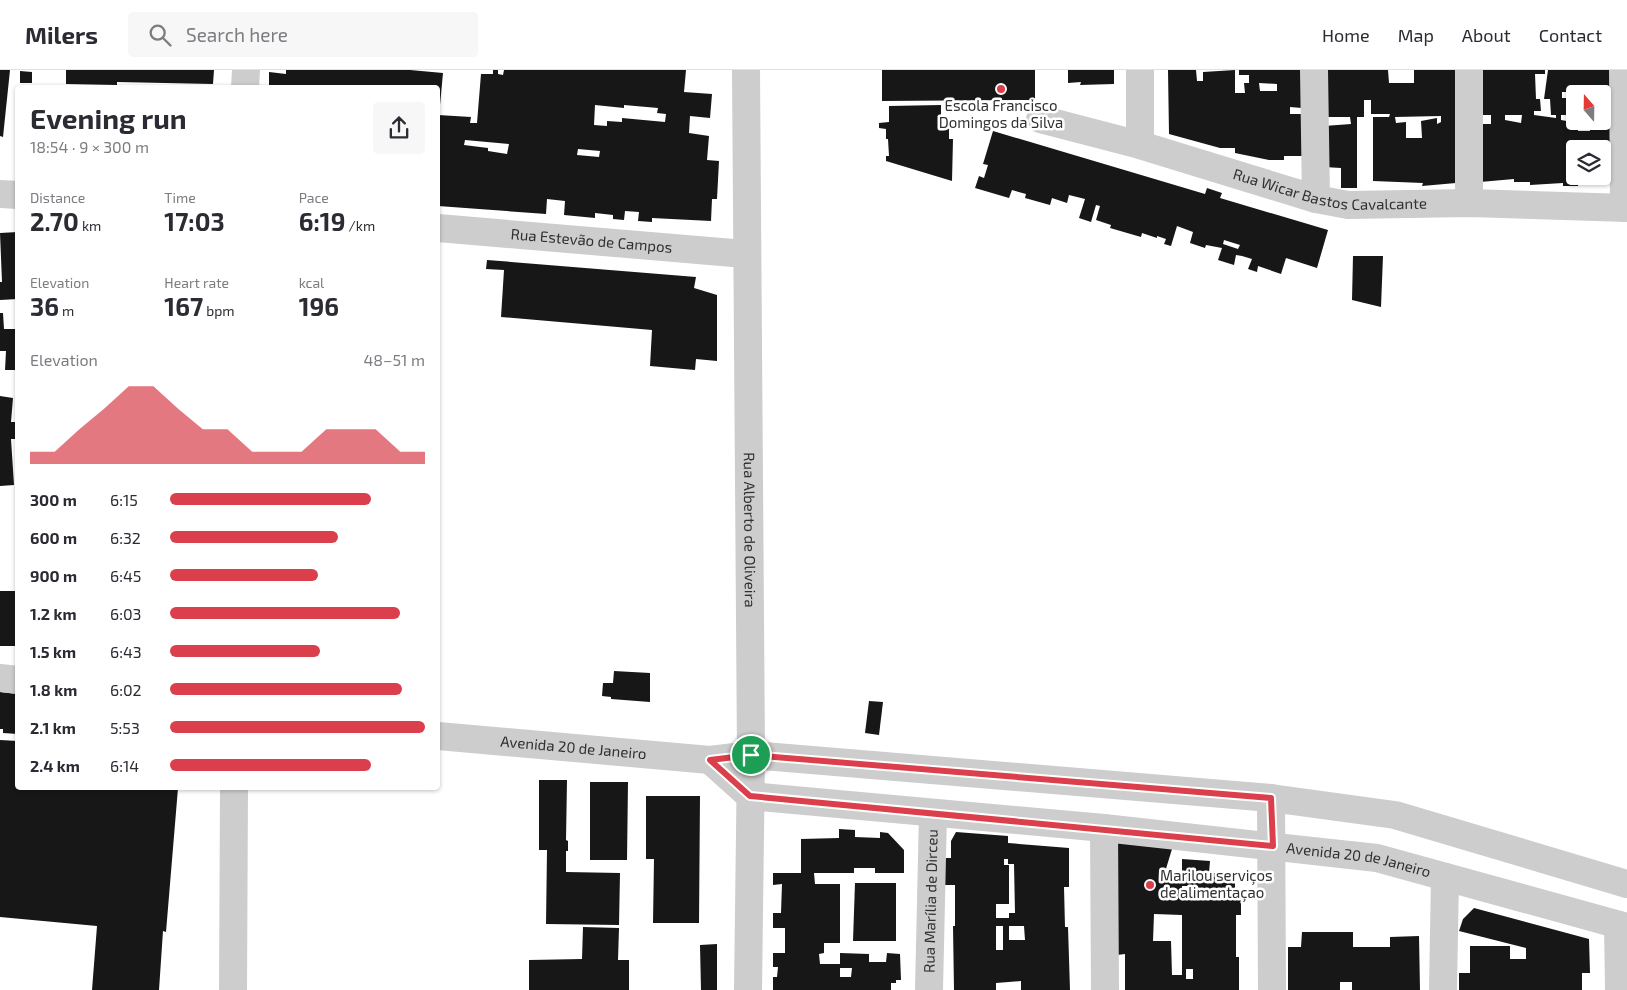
<!DOCTYPE html>
<meta charset="utf-8">
<style>
:root{--surface:#fff;--page:#f7f7f7;--text:#2b2b33;--muted:#7c7c81;--line:#e1e1e2;--accent:#da3f4b}
body{margin:0;font-family:"Exo 2",sans-serif;background:var(--page);color:var(--text);height:100vh;display:flex;flex-direction:column;font-size:19px;white-space:nowrap}
*{box-sizing:border-box;margin:0}
p{font-size:16px;color:var(--muted)}
.icon{flex:none;width:28px;height:28px;fill:none;stroke:currentColor;stroke-width:2;stroke-linecap:round;stroke-linejoin:round}
.map{position:relative;flex:1;overflow:hidden}
.sheet{position:absolute;left:15px;top:15px;width:425px;height:705px;display:flex;flex-direction:column;background:var(--surface);border-radius:5px;box-shadow:0 1px 4px #0004}
.sheet>*{flex:none}
.needle{width:32px;rotate:340deg}
.tools{position:absolute;left:1566px;top:15px;display:grid;gap:10px}
.tools a{display:grid;place-items:center;width:45px;height:45px;border-radius:5px;background:var(--surface);box-shadow:0 1px 4px #0004;font-size:25px}
.pin{position:absolute;display:grid;place-items:center;width:42px;height:42px;color:#fff;margin:-21px;border:2px solid #fff;border-radius:50%;box-shadow:0 1px 5px #0007}
.round{display:grid;place-items:center;flex:none;width:52px;height:52px;border-radius:5px;background:var(--page)}
.summary{display:flex;align-items:center;justify-content:space-between;height:85px;padding:0 15px}
h1{font-size:28px;font-weight:700;line-height:38px}
.figures{display:grid;grid-template-columns:repeat(3,1fr);gap:8px;height:85px;padding:5px 15px}
.figures div{display:grid;align-content:center}
.figures b{font-size:25px;font-weight:700}
.figures small{font-size:14px;font-weight:400}
.figures p{font-size:14px}
.chart{height:140px;padding:10px 15px}
.chart p{display:flex;justify-content:space-between}
.chart svg{width:100%;height:90px;margin-top:5px;fill:var(--accent);opacity:.7}
ul{padding:0 15px;list-style:none;font-size:16px}
li{display:grid;grid-template-columns:80px 60px 1fr;align-items:center;height:38px}
li i{height:12px;border-radius:6px;background:var(--accent)}
header{display:flex;align-items:center;gap:30px;box-sizing:border-box;height:70px;padding:0 25px;background:var(--surface);border-bottom:1px solid var(--line)}
header strong{font-size:24px}
nav{display:flex;gap:28px;margin-inline-start:auto;font-size:18px}
.search{width:350px;height:45px;background:var(--page);display:flex;align-items:center;gap:12px;box-sizing:border-box;padding:0 18px;border-radius:5px;color:var(--muted);font-size:19px}
.map>svg:first-child{display:block}
.building{fill:#171717;fill-rule:evenodd}
.lines{fill:none;stroke-linecap:round;stroke-linejoin:round}
.minor{stroke:#cdcdcd;stroke-width:28}
.route-casing{stroke:#fff;stroke-width:10}
.route{stroke:#da3f4b;stroke-width:6}
.poi-dot{fill:#da3f4b;stroke:#fff;stroke-width:2}
.labels{text-anchor:middle;stroke-width:5;stroke-linejoin:round;paint-order:stroke}
.poi-label{font-size:15px;fill:#303030;stroke:#fff}
.street-label{font-size:15px;fill:#303030;stroke:#fff}
</style>
<header>
<strong>Milers</strong>
<div class="search"><svg class="icon" aria-label="search" viewBox="0 0 24 24"><circle cx="10" cy="10" r="6"/><path d="M15 15l6 6"/></svg>Search here</div>
<nav><a>Home</a><a>Map</a><a>About</a><a>Contact</a></nav>
</header>
<div class="map">
<svg width="1627" height="920" viewBox="0 0 1627 920">
<rect width="100%" height="100%" fill="#fff"/>
<g class="building">
<polygon points="0,0 10,0 3,67 0,66"/>
<polygon points="66,0 214,0 213,14 117,12 117,15 66,14"/>
<polygon points="286,0 410,0 443,3 440,35 438,34 438,18 269,18 269,2 286,4"/>
<path d="M493,0H498V4L503,5L504,0H686L684,22L712,24L710,48L690,46L689,63L709,66L707,90L719,91L717,129H712L711,151L652,148V152L638,151L639,142L625,141L624,150L613,149V145L595,143V148L564,145L565,131L547,129L546,144L438,136V45L471,47L470,53H477L481,4H493ZM595,35L624,38V35L658,38L657,43L666,44L665,52L622,48V52L607,51V56L594,55ZM465,70L509,74L507,84L488,81V78L464,75ZM578,79L600,81L599,87L577,85Z"/>
<polygon points="882,0 1035,0 1035,30 882,31"/>
<polygon points="1068,0 1114,0 1114,14 1080,15 1081,12 1068,13"/>
<path d="M1168,0H1196L1197,11H1203V2L1235,0V23H1245L1244,13H1249V5H1239V0H1302V38L1290,37V44H1302V86H1284V90H1269L1235,83V78H1220L1169,64ZM1259,13L1277,14V21H1260Z"/>
<path d="M1319,0H1388L1389,13H1414V0H1455L1456,113L1422,116L1423,113L1373,111V47H1389L1390,44H1371V30H1364V47H1357V118H1341V98L1324,97V56L1351,54L1350,47H1323ZM1441,46V52L1437,54V48L1421,51L1422,68H1406V52L1396,53L1395,47Z"/>
<path d="M1478,0H1545V4H1535L1536,29H1540L1541,41H1534V45L1556,48V45H1551L1550,29H1544L1548,0H1614V44H1602V24H1575V45H1561V50L1572,52L1571,58H1578V61H1590V57H1593V51L1612,50V109H1594V114H1578V116H1563V113L1530,115V112H1514V109L1480,112V54H1491V45H1480ZM1562,22H1570V28H1562ZM1505,45H1522L1521,53L1505,50ZM1575,79H1602V106H1575Z"/>
<polygon points="20,1 32,2 32,13 20,13"/>
<polygon points="941,35 941,52 949,52 949,69 953,69 952,111 886,91 886,86 889,86 888,69 886,69 886,59 879,58 879,53 889,52 889,36"/>
<path d="M993,61L1205,124L1207,118L1222,123L1220,128L1328,160L1317,198L1286,188L1281,204L1258,196L1257,202L1248,199L1252,189L1242,186L1236,185L1234,195L1218,190L1222,178L1206,175L1205,178L1190,173L1193,162L1177,156L1171,176L1164,174L1166,169L1157,166V168L1142,163L1141,167L1110,158L1111,155L1096,150L1100,136L1096,135L1091,152L1079,148L1085,129L1069,125L1067,133L1052,128L1050,135L1025,128L1026,124L1012,120L1009,128L975,118L979,106L984,108L988,95L983,94ZM1224,170L1240,175L1238,179L1223,174Z"/>
<polygon points="18,162 18,229 0,230 0,212 2,212 0,163"/>
<polygon points="1353,186 1383,186 1381,237 1352,230"/>
<polygon points="487,190 696,207 694,218 717,225 717,291 696,289 695,300 650,296 652,260 501,247 504,200 486,199"/>
<polygon points="0,243 3,243 4,259 18,259 18,300 5,300 6,281 0,281"/>
<polygon points="0,326 13,328 11,352 18,352 18,369 11,369 14,415 0,416"/>
<rect x="0" y="521" width="18" height="55"/>
<polygon points="614,601 650,603 650,632 611,629 611,627 602,626 603,613 613,613"/>
<polygon points="0,622 18,624 18,664 3,663 3,659 0,659"/>
<polygon points="869,631 883,632 879,665 865,663"/>
<polygon points="0,670 18,671 18,718 178,718 166,862 163,861 159,920 92,920 97,856 0,847"/>
<polygon points="539,710 567,710 566,770 568,771 568,781 566,781 566,802 620,803 619,855 546,854 547,780 539,780"/>
<polygon points="590,712 628,712 627,790 590,790"/>
<polygon points="646,726 700,726 699,853 653,853 654,789 646,789"/>
<path d="M839,759L855,760V767L880,768V762L888,763L904,780V803H875V798H854V803H814L815,814H840V873H824V883L819,884L820,894H840V883L869,884V892H886L887,883L900,884L901,910H896V913H891V920H773V907H777L778,897H773V883H785V858H773V843H781L782,814L773,815V803H801V769L839,768ZM840,898H852L851,907H840Z"/>
<path d="M956,762L1008,766V773L1069,778V817H1064L1065,857H1068L1070,920H1021V911L996,913V920H954L953,856H955V815H945V788H951V771ZM1004,789H1008V794H1014L1015,843H1009V848H996V834H1009V795H1004ZM996,856H1003V880H996ZM1009,856H1024L1025,870H1009Z"/>
<path d="M1113,764L1176,766L1165,802L1182,803V789L1210,791L1209,803H1235V830H1241V845H1236V887H1239V920H1125V884L1117,885ZM1182,816H1198V818H1182ZM1154,844L1182,845V905H1172L1171,871H1153ZM1186,899H1193V909H1186Z"/>
<polygon points="855,813 896,813 896,871 853,871"/>
<polygon points="1474,838 1589,869 1590,903 1582,903 1582,920 1459,920 1459,903 1470,903 1470,876 1510,876 1510,889 1526,889 1526,878 1459,861 1463,849"/>
<polygon points="583,857 619,858 618,890 629,890 629,920 529,920 529,890 582,889"/>
<polygon points="1302,862 1353,862 1353,877 1390,877 1390,867 1419,866 1420,920 1352,920 1352,912 1340,912 1340,920 1288,920 1288,877 1301,877"/>
<polygon points="717,874 717,920 701,920 700,875"/>
</g>
<g class="lines">
<g class="minor">
<path id="s1" d="M746,0L751,685L748,920"/>
<polyline points="1314,0 1316,129"/>
<polyline points="1469,0 1469,133"/>
<polyline points="1623,0 1624,138"/>
<polyline points="245,18 246,0"/>
<path id="s2" d="M1040,49L1140,75L1316,129L1348,135L1469,133L1627,138"/>
<polyline points="1140,75 1140,0"/>
<polyline points="0,124 18,125"/>
<path id="s3" d="M438,158L745,184"/>
<polyline points="0,608 18,610"/>
<path id="s4" d="M438,666L710,690L751,685L1271,728L1395,745L1627,814"/>
<path id="s5" d="M710,690L750,726L1104,758L1377,788L1627,857"/>
<polyline points="1271,728 1272,920"/>
<polyline points="1104,758 1105,920"/>
<polyline points="1618,855 1619,920"/>
<polyline points="233,920 234,718"/>
<path id="s6" d="M929,920L933,743"/>
<polyline points="1443,920 1445,807"/>
</g>
</g>
<g class="lines">
<defs>
<polygon id="route" points="751,685 1271,728 1273,776 750,726 710,690"/>
</defs>
<use href="#route" class="route-casing"/>
<use href="#route" class="route"/>
</g>
<g class="poi-dot">
<circle cx="1001" cy="19" r="5"/>
<circle cx="1150" cy="815" r="5"/>
</g>
<g class="labels">
<g class="poi-label">
<text x="1001" y="41">Escola Francisco<tspan x="1001" dy="17">Domingos da Silva</tspan></text>
<text x="1160" y="811" text-anchor="start">Marilou serviços<tspan x="1160" dy="17">de alimentaçao</tspan></text>
</g>
<g class="street-label">
<text dy="5" stroke="none"><textPath href="#s2" startOffset="300">Rua Wicar Bastos Cavalcante</textPath></text>
<text dy="5" stroke="none"><textPath href="#s3" startOffset="154">Rua Estevão de Campos</textPath></text>
<text dy="5" stroke="none"><textPath href="#s1" startOffset="460">Rua Alberto de Oliveira</textPath></text>
<text dy="5" stroke="none"><textPath href="#s4" startOffset="136">Avenida 20 de Janeiro</textPath></text>
<text dy="5" stroke="none"><textPath href="#s5" startOffset="666">Avenida 20 de Janeiro</textPath></text>
<text dy="5" stroke="none"><textPath href="#s6" startOffset="89">Rua Marília de Dirceu</textPath></text>
</g>
</g>
</svg>
<div class="tools">
<a><svg class="needle" viewBox="-14 -14 28 28"><path d="M0-13l5 13h-10z" fill="#e53935"/><path d="M0 13l5-13h-10z" fill="#7c7c81"/></svg></a>
<a><svg class="icon" aria-label="layers" viewBox="0 0 24 24"><path d="M12 4l9 5-9 5-9-5zM3 14l9 5 9-5"/></svg></a>
</div>
<div class="pin" style="left:751px;top:685px;background:#1e9e55"><svg class="icon" aria-label="arrive" viewBox="0 0 24 24"><path d="M6 21V4h12l-3 4 3 4H6"/></svg></div>
<section class="sheet">
<div class="summary"><div><h1>Evening run</h1><p>18:54 · 9 × 300 m</p></div><a class="round"><svg class="icon" aria-label="share" viewBox="0 0 24 24"><path d="M12 15V3M7 8l5-5 5 5M5 13v7h14v-7"/></svg></a></div>
<div class="figures">
<div><p>Distance</p><b>2.70<small> km</small></b></div>
<div><p>Time</p><b>17:03</b></div>
<div><p>Pace</p><b>6:19<small> /km</small></b></div>
</div>
<div class="figures">
<div><p>Elevation</p><b>36<small> m</small></b></div>
<div><p>Heart rate</p><b>167<small> bpm</small></b></div>
<div><p>kcal</p><b>196</b></div>
</div>
<div class="chart"><p><span>Elevation</span>48–51 m</p>
<svg viewBox="0 0 160 44" preserveAspectRatio="none"><path d="M0 44V38L10 38L20 27L30 17L40 6L50 6L60 17L70 27L80 27L90 38L100 38L110 38L120 27L130 27L140 27L150 38L160 38V44z"/></svg>
</div>
<ul>
<li><b>300 m</b>6:15<i style="width:79%"></i></li>
<li><b>600 m</b>6:32<i style="width:66%"></i></li>
<li><b>900 m</b>6:45<i style="width:58%"></i></li>
<li><b>1.2 km</b>6:03<i style="width:90%"></i></li>
<li><b>1.5 km</b>6:43<i style="width:59%"></i></li>
<li><b>1.8 km</b>6:02<i style="width:91%"></i></li>
<li><b>2.1 km</b>5:53<i style="width:100%"></i></li>
<li><b>2.4 km</b>6:14<i style="width:79%"></i></li>
</ul>
</section>
</div>
